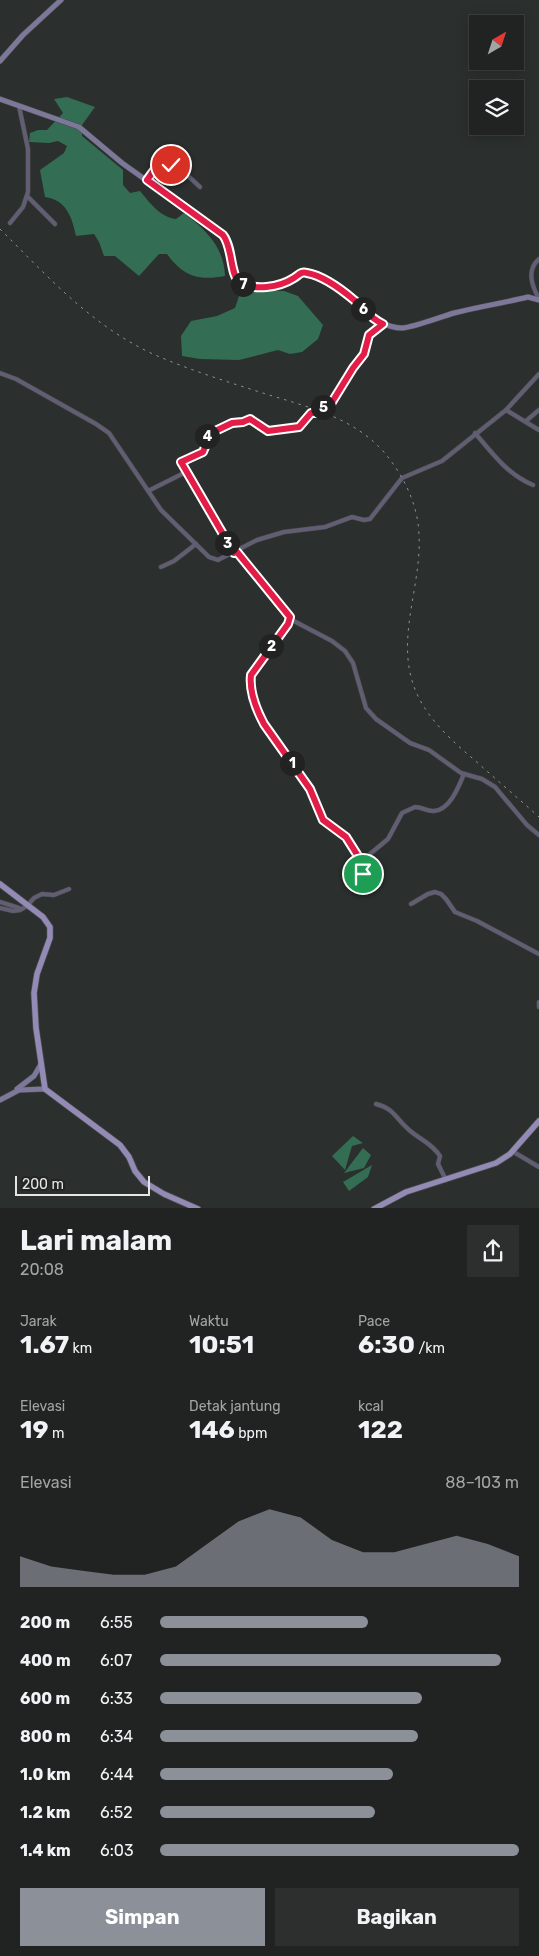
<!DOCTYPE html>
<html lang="id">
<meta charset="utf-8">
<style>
:root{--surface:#202322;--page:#2d2f2f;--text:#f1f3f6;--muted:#a2a4a5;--line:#3d4040;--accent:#8c9099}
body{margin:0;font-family:Rubik,sans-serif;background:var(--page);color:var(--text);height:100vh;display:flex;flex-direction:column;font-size:19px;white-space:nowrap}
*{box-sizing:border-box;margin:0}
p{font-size:16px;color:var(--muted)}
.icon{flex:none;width:28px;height:28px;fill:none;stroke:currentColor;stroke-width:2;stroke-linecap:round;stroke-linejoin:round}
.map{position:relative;height:1208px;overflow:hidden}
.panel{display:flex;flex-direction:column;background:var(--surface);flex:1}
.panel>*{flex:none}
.needle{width:32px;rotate:39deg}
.buttons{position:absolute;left:469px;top:15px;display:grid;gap:10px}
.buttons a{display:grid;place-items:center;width:55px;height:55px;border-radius:0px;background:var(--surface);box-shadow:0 2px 12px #0003,0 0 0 1px var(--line);font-size:25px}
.scale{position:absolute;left:15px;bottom:12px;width:135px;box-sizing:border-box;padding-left:5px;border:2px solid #e4e6e5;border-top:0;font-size:14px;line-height:18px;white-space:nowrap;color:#e4e6e5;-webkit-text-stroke:4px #222523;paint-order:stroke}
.pin{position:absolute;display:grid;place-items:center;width:42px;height:42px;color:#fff;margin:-21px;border:2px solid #fff;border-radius:50%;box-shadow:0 1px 5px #0007}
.km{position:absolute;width:25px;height:25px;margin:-12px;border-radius:50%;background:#222;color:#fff;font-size:14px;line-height:25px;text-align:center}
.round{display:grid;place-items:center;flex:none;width:52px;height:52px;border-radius:0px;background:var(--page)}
.overview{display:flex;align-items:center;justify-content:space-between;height:85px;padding:0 20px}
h1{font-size:28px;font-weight:700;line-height:38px}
.stats{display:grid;grid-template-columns:repeat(3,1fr);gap:8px;height:85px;padding:5px 20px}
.stats div{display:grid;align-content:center}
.stats b{font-size:25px;font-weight:700}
.stats small{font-size:14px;font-weight:400}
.stats p{font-size:14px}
.chart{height:140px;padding:10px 20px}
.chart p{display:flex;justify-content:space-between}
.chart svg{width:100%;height:90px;margin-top:5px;fill:var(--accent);opacity:.7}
.cta{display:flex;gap:10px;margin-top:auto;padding:10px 20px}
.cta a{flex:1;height:58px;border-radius:0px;background:var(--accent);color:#fff;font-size:20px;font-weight:700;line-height:58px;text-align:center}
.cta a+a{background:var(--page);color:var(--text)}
ul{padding:0 20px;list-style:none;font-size:16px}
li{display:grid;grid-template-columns:80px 60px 1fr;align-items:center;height:38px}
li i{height:12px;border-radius:6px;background:var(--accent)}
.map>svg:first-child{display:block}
.forest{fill:#336e54}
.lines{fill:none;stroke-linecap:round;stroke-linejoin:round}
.street-casing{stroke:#494c4a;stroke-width:5}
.secondary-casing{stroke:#494c4a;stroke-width:6}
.primary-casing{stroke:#494c4a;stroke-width:7}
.street{stroke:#615d72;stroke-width:4}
.secondary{stroke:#7d7799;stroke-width:5}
.primary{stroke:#938bb6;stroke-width:5.5}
.rail{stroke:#919492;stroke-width:1;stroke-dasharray:2.5 5;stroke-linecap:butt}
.route-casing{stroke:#fff;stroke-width:10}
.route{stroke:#e11d48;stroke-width:6}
</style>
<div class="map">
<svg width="539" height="1209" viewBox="0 0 539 1209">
<rect width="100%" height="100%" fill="#2b2f2d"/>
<g class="forest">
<path d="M67,97L95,107L82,125V136L123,170V185L130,193L140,191C150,203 160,217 176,219L184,213C206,230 224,247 225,276C198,281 183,276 167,254H159L139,276L115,256H104L99,242L94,234L76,236C72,218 67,200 45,197L40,170L64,153L67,146L58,141L49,143L29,142L30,133L38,130H47L63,113L54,99Z"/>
<polygon points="241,290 284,291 298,296 323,325 318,339 302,352 290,354 278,350 239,360 200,359 182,356 181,336 191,321 217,316 235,308"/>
<polygon points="353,1136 363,1143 352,1146 345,1170 332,1156"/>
<polygon points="363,1148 371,1155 364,1168 344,1173"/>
<polygon points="372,1165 368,1177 349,1191 343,1182"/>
</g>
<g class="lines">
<defs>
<g id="street">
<path d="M147,180C150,176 156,163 161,161C169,158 194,181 200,187"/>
<polyline points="27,196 55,224"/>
<polyline points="10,223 23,207 28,192 28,149 19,106"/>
<path d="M539,259C526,270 532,286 539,299"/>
<polyline points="0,373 16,379 96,424 109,433 161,510 209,557 218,560 257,540 284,532 325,527 352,517 364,520 370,519 402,478 442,461 506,410 539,374"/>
<polyline points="506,410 539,430"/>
<polyline points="526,421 539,410"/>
<path d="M475,433C493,454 507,474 533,485"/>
<polyline points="148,491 186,472"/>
<path d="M237,552L290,617L288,624L251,675V688L255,705L264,724L312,792L323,820L346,837L358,856L363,874L368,879L372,875L369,857L370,854L388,839L402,813L415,807C422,807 428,812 434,811C450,810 459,786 464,774"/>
<polyline points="234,553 186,473 181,461 203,451 208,435 232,423 243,422 250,419 268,431 299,427 311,413 318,413 321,408 329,407 353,368 364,354 369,335 383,324"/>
<polyline points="161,567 174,561 196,544"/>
<polyline points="290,619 332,641 345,651 353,663 366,708 376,719 410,743 429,750 461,773 482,779 495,787 527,825 539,835"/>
<polyline points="0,902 19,908"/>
<polyline points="411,904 428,894 435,892 441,894 446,899 455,912 477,921 539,954"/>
<polyline points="0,908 13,911 20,910 27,906 34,898 42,894 54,895 69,889"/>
<polyline points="539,1002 539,1007"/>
<path d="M376,1104C394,1109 394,1116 407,1128C418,1139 431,1142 440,1156L438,1164L446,1180"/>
<polyline points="512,1151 539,1167"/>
</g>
<g id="secondary">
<polyline points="0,61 23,35 61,0"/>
<path d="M0,99L79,127L122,163L223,235C233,247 232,263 235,278C250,294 275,287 292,279C297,277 299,272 305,272C331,272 359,311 380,322C386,325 396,328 402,328C415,327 440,317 454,313C478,307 503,303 528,297L539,300"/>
<polyline points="17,1089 34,1076 41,1064"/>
<polyline points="0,1100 19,1090 45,1089"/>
</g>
<g id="primary">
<polyline points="0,884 43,917 50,927 50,938 37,974 34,993 36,1028 45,1089 120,1145 129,1157 135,1171 144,1182 164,1194 198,1209"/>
<polyline points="374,1209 406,1192 496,1163 510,1154 539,1121"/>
</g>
</defs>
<use href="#street" class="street-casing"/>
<use href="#secondary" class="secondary-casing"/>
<use href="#primary" class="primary-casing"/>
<use href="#street" class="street"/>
<use href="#secondary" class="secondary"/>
<use href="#primary" class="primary"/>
<path class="rail" d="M0,229C47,276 92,326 153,354C189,370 228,382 266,394C308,407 352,417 383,451C403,474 418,504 419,535C422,590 391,646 420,700C434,726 457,745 479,764C499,782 519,799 539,817"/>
</g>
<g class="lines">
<defs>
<path id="route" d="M171,165L164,161L160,162L147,180L223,235C233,248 230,275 239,281C253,292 280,287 294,278C299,275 301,271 307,273C324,276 341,289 354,300C363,308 371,319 383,324L369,335L364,354L353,368L329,407L321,408L318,413H311L299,427L268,431L250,419L243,422L232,423L209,434L206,438L205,447L203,452L181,462L234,553L237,552L290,617L288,624L251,675C249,692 256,709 264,724L310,789L323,820L346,837L358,856L363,874"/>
</defs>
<use href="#route" class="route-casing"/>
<use href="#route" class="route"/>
</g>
</svg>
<div class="buttons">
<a><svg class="needle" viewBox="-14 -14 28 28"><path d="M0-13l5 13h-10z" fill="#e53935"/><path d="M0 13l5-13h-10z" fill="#a2a4a5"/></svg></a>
<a><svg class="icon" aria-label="layers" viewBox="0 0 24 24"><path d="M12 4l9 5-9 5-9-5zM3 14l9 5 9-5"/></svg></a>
</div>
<div class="scale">200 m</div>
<div class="pin" style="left:363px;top:874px;background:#1e9e55"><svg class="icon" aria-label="arrive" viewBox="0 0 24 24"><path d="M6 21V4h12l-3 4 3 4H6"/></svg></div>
<div class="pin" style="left:171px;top:165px;background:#d93025"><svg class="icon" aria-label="check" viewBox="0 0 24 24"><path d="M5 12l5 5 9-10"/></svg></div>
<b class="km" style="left:292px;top:763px">1</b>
<b class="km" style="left:271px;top:646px">2</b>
<b class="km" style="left:227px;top:543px">3</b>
<b class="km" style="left:207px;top:436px">4</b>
<b class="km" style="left:323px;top:407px">5</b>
<b class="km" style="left:363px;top:309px">6</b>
<b class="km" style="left:243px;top:284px">7</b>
</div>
<section class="panel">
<div class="overview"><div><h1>Lari malam</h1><p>20:08</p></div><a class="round"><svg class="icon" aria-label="share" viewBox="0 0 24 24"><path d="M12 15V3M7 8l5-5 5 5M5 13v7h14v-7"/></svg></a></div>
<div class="stats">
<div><p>Jarak</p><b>1.67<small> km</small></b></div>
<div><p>Waktu</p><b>10:51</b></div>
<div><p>Pace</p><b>6:30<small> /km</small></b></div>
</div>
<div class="stats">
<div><p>Elevasi</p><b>19<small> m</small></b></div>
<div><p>Detak jantung</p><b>146<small> bpm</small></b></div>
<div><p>kcal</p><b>122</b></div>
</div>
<div class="chart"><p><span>Elevasi</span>88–103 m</p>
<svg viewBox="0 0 160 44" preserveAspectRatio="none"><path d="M0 44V29L10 34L20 36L30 38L40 38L50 34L60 23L70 12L80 6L90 10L100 21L110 27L120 27L130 23L140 19L150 23L160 29V44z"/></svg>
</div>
<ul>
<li><b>200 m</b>6:55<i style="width:58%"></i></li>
<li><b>400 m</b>6:07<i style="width:95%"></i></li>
<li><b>600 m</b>6:33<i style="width:73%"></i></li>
<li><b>800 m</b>6:34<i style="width:72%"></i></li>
<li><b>1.0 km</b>6:44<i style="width:65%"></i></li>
<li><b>1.2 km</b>6:52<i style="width:60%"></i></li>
<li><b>1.4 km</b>6:03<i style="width:100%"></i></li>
</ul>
<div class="cta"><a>Simpan</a><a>Bagikan</a></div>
</section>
